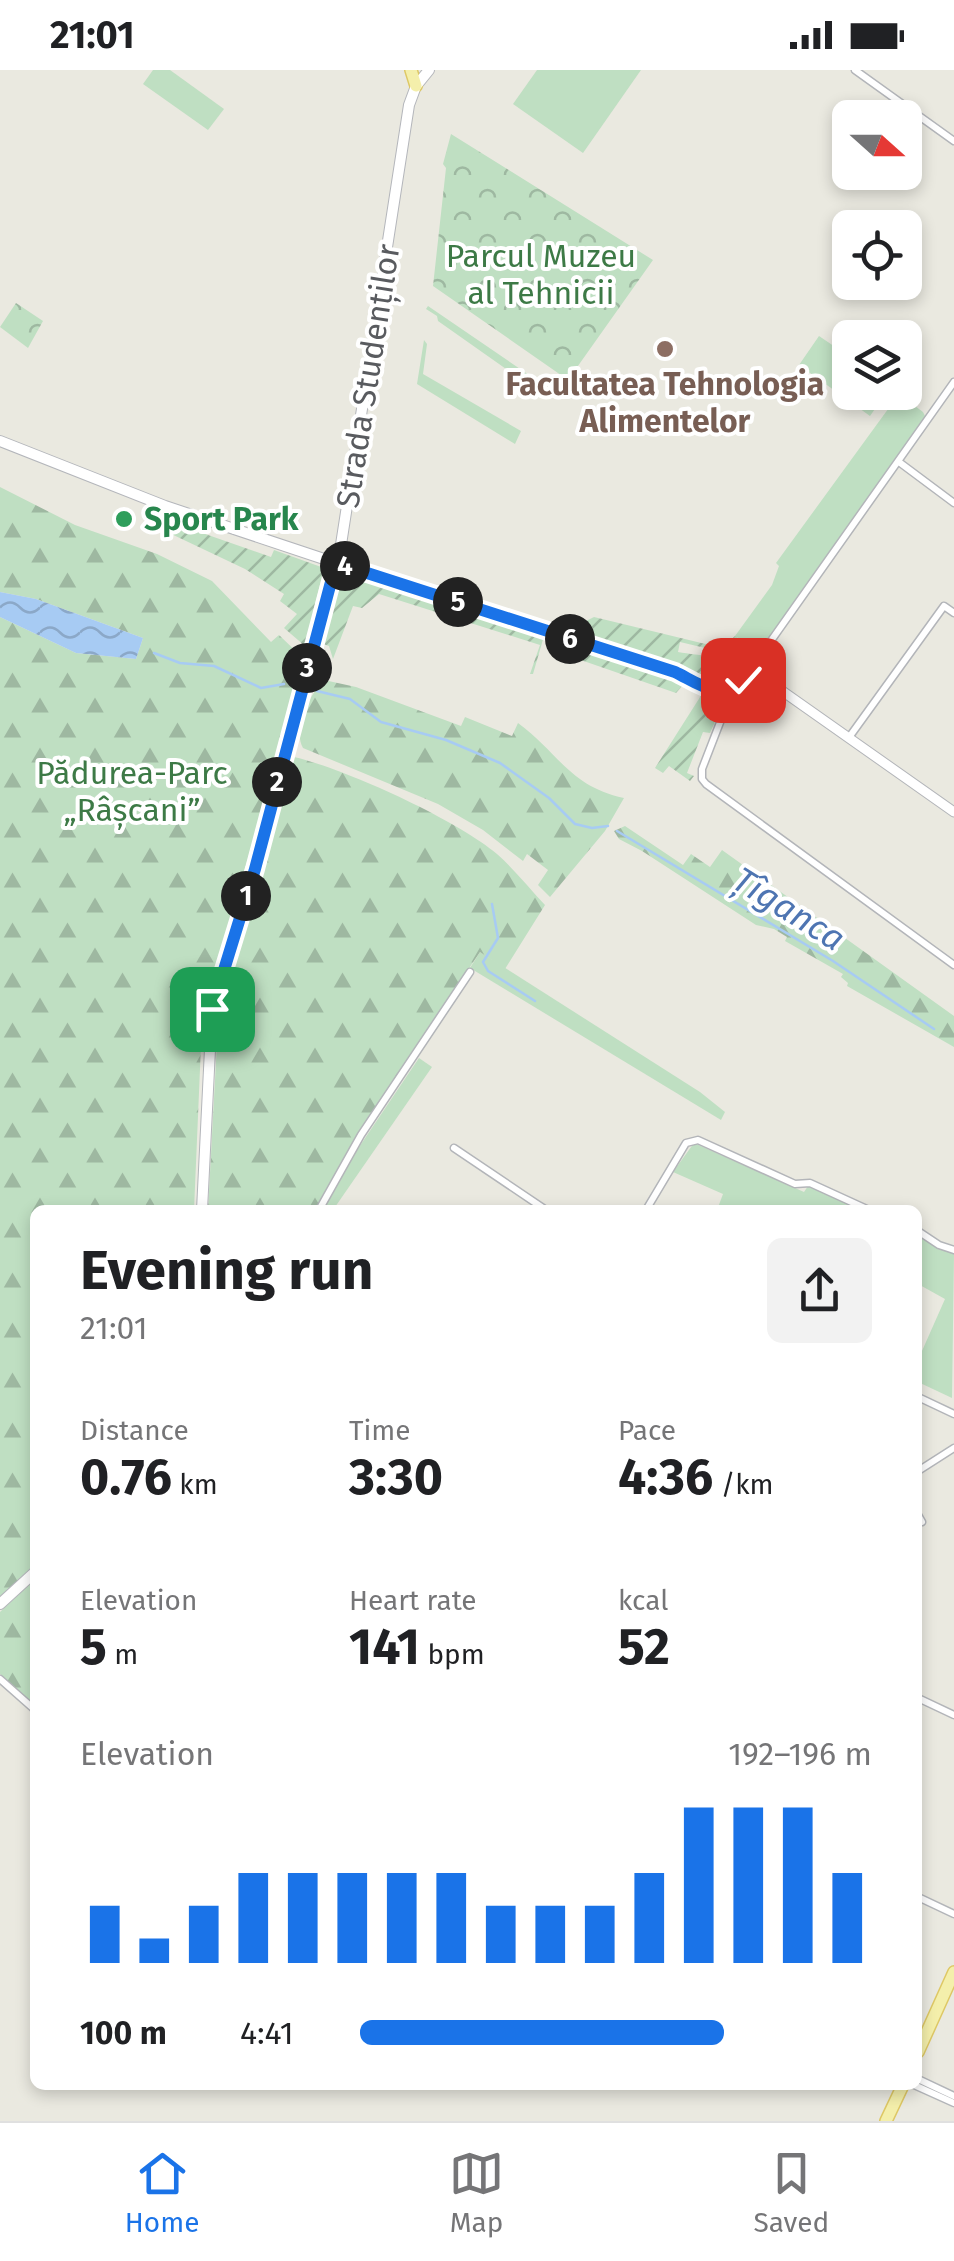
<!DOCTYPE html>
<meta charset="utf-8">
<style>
:root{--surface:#fff;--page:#f2f2f2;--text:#202124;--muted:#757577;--line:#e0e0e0;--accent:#1a73e8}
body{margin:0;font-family:"Fira Sans",sans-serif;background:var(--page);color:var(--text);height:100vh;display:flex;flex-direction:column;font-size:38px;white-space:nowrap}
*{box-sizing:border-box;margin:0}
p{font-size:32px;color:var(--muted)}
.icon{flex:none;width:55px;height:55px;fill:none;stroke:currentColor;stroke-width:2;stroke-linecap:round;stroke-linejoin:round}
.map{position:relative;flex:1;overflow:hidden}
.sheet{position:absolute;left:30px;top:1135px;width:892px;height:885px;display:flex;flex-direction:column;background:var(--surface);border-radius:15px;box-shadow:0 5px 15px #0003}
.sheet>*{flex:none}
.needle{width:65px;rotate:111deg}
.controls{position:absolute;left:832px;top:30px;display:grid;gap:20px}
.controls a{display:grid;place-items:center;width:90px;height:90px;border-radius:15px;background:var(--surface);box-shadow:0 5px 15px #0003;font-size:50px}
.pin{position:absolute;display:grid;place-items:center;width:85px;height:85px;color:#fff;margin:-42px;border-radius:20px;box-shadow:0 5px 15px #0006}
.km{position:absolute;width:50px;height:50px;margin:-25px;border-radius:50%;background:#222;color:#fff;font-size:28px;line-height:50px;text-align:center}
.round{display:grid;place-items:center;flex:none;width:105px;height:105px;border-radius:15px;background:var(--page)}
.head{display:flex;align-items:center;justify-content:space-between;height:170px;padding:0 50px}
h1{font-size:55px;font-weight:700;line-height:75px}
.metrics{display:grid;grid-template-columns:repeat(3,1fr);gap:15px;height:170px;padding:10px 50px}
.metrics div{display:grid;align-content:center}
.metrics b{font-size:50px;font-weight:700}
.metrics small{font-size:28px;font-weight:400}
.metrics p{font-size:28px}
.chart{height:280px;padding:20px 50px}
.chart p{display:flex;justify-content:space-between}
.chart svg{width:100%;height:180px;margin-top:10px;stroke:var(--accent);stroke-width:6}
ul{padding:0 50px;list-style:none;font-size:32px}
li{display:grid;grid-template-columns:160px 120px 1fr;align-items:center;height:75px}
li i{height:25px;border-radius:12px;background:var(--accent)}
.status{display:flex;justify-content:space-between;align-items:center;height:70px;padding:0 50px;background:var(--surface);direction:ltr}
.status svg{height:28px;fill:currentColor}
.tab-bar{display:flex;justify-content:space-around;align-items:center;height:140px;border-top:2px solid var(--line);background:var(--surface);font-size:28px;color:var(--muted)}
.tab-bar a{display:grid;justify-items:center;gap:5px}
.tab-bar .active{color:var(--accent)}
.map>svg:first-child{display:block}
.grass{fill:#bfdfc2}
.forest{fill:url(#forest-firs)}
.park{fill:url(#park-crowns)}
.garden{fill:url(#garden-furrows)}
.water{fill:url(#water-waves)}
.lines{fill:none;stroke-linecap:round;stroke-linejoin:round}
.stream{stroke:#a7cbf3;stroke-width:2.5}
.minor-casing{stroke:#b3b5b9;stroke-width:9}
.tertiary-casing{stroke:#b3b5b9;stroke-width:11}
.secondary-casing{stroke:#b4b6bb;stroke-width:12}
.primary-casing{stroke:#dec865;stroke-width:14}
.minor{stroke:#fff;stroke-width:6}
.tertiary{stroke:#fff;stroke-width:9}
.secondary{stroke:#fff;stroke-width:10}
.primary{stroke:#f4efab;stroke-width:11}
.route-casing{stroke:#fff;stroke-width:20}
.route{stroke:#1a73e8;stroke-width:12}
.education-dot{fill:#8d6e63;stroke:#fff;stroke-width:4}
.leisure-dot{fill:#2e9e5b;stroke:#fff;stroke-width:4}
.labels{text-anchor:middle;stroke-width:8;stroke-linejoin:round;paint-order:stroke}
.park-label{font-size:32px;fill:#3d7a46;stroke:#fff}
.street-label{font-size:32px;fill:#595b5f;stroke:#fff}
.education-label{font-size:32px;font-weight:bold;fill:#785e54;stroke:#fff}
.leisure-label{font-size:32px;font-weight:bold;fill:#27864d;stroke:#fff;text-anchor:start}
.water-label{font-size:35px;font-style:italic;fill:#4e75b2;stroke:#fff}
</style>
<div class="status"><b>21:01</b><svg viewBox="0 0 49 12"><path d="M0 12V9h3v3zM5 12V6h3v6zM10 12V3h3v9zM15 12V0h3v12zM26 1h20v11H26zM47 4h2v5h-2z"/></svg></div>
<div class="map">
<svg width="954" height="2051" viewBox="0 0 954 2051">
<defs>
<pattern id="forest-firs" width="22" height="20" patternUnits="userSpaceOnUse" patternTransform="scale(2.5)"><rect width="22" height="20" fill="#bfdfc2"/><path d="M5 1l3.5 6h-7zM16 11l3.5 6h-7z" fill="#9eb8a1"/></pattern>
<pattern id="park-crowns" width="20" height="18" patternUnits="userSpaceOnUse" patternTransform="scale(2.5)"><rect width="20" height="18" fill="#bfdfc2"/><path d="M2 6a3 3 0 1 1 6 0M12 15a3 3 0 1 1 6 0" fill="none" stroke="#9eb8a1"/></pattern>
<pattern id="garden-furrows" width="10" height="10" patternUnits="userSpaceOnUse" patternTransform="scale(2.5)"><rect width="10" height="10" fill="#bfdfc2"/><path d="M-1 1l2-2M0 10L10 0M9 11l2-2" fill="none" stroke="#9eb8a1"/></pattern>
<pattern id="water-waves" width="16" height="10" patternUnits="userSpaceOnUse" patternTransform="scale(2.5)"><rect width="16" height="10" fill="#a7cbf3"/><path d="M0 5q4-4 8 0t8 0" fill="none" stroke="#8ba8c8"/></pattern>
</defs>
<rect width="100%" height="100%" fill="#eae9e0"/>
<g class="grass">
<polygon points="153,0 170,0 224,39 208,60 143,14"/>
<polygon points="537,0 641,0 583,83 513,34"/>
<polygon points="428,236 551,320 546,327 438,251 437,246 426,239"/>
<polygon points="819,266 850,287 850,322 886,323 870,346 799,295"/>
<polygon points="424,270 427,274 423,304 521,361 515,374 417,314"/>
<polygon points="899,324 923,342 925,346 900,386 751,593 736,586 746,573 735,566 772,515 779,496 776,493"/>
<polygon points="480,882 700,1022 725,1042 721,1050 470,898"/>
<polygon points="419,988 432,997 333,1140 323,1140 349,1092"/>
<polygon points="694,1073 804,1122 808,1116 813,1116 863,1140 717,1140 723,1124 673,1102"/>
<polygon points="920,1168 954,1183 952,1328 918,1312 918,1290 945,1229 918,1214"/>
</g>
<g class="forest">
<polygon points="0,417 75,455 157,484 212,511 271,572 279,565 304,589 202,952 194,1140 35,1140 35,1494 0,1527 0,547 76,583 136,589 143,568 36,529 0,522"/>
<path d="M324,610L356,617L461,656L465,647L512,666L518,653C559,683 569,716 624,728L605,761L550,827L538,815L548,800L527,784L523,791L483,760L438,734L303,678C292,659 310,624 324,610Z"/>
<path d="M294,687C346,699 457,750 497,784C514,799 529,818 545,835L505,899L480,882L387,1020L317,1140H208L219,936L263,795L286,697Z"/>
<polygon points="625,756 683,795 691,784 710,797 722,780 954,946 954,977 847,916 848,913 841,907 843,904 785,871 787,867 774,859 756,855 642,781 619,769 614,761"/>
<polygon points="35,1509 35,1636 0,1604 0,1542"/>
</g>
<g class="park">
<polygon points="451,64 653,190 568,310 433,216 446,98 443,94"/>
<polygon points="16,233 43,251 28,278 0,257"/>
</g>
<g class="garden">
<polygon points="168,451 271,487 274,480 324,498 305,576 284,558 297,544 280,531 284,524 245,499 165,461"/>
<polygon points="343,503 544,566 533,604 530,604 540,575 379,524 362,538 353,536 333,589 329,576 320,573 333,525"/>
<path d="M594,547L722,578L735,566L738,567L722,582L680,572L678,582C700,586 728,586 745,598C742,608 731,614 721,614L568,563L574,551L578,555Z"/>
<polygon points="553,567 681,608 683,615 676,623 549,579"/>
<polygon points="707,623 719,626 723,634 710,663 703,662 687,703 694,706 690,711 669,696 663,703 655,698 702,624"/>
</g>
<polygon class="water" points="0,522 36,529 143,568 136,589 76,583 0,547"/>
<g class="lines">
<g class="stream">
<polyline points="154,583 180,593 214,596 261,618 284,614"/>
<polyline points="317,621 350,629 381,652 446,670 500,693 549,728 575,754 592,758 608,756"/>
<polyline points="617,761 833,891 934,959"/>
<polyline points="492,834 498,868 483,892 488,901 535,931"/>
</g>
<defs>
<g id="minor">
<polyline points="855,0 954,71"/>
<polyline points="899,392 954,433"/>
<polyline points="751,599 954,312"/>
<polyline points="717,620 724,627 726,637 702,699 702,709 706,714 954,895"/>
<polyline points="850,666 944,536 954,543"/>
<polyline points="454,1078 546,1140"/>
<polyline points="319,1140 361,1065 470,902"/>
<polyline points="646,1140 686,1073 698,1070 795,1114 810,1113 869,1140"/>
<polyline points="918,1161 939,1175 954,1180"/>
<polyline points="918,1327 954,1344"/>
<polyline points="918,1401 954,1378"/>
<polyline points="918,1445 922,1452"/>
<polyline points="0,1609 35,1640"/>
<polyline points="918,1628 954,1645"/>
<polyline points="918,1827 954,1844"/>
<polyline points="918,2009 954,2026"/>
<polyline points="914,2015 954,2033"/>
</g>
<polyline id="tertiary" points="336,493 675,602 699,617 730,619 751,599 954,742"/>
<g id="secondary">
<polyline points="0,371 165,436 336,493"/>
<polyline points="202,1140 212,939 255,799 340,481 409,35 416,16 429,0"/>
<polyline points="0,1534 35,1502"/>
</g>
<g id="primary">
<polyline points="411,0 416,16"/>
<polyline points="918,1982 954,1902"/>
<polyline points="886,2051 903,2015"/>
</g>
</defs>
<use href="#minor" class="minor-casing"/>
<use href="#tertiary" class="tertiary-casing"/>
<use href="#secondary" class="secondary-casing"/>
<use href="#primary" class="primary-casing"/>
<use href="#minor" class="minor"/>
<use href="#tertiary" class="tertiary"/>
<use href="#secondary" class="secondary"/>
<use href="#primary" class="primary"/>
</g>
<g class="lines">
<defs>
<path id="route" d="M212,939L255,799L336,493L675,602C698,613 719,632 743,610"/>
</defs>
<use href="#route" class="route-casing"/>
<use href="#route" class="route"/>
</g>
<circle class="education-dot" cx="665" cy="279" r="10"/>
<circle class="leisure-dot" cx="124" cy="449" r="10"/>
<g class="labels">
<g class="park-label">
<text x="541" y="197">Parcul Muzeu<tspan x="541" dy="37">al Tehnicii</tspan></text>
<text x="132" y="714">Pădurea-Parc<tspan x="132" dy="37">„Râșcani”</tspan></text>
</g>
<g class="street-label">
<text transform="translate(368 306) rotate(-81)" y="11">Strada Studenților</text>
</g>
<g class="education-label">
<text x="665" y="325">Facultatea Tehnologia<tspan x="665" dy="37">Alimentelor</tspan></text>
</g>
<g class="leisure-label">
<text x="144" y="460">Sport Park</text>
</g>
<g class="water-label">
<text transform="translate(789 839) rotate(32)" y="12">Țîganca</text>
</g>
</g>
</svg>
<div class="controls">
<a><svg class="needle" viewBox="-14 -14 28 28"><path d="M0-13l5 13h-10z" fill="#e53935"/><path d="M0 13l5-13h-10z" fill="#757577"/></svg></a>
<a><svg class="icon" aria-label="locate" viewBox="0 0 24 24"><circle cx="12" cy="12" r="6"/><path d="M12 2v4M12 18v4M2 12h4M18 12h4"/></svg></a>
<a><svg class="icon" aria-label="layers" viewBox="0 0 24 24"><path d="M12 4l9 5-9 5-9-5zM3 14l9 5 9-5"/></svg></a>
</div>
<div class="pin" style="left:212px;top:939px;background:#1e9e55"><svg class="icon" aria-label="arrive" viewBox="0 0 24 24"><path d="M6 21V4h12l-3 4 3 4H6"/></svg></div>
<div class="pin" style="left:743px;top:610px;background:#d93025"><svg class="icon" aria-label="check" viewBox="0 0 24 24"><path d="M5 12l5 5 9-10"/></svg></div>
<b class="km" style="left:246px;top:826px">1</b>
<b class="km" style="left:277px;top:712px">2</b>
<b class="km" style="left:307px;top:598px">3</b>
<b class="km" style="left:345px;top:496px">4</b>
<b class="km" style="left:458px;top:532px">5</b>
<b class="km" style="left:570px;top:569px">6</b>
<section class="sheet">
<div class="head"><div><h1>Evening run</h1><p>21:01</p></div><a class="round"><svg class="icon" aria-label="share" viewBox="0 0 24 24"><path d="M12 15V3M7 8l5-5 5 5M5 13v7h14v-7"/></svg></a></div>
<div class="metrics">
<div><p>Distance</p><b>0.76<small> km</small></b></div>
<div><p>Time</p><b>3:30</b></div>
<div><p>Pace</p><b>4:36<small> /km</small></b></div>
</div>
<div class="metrics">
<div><p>Elevation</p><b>5<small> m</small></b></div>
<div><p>Heart rate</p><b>141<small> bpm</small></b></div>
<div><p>kcal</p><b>52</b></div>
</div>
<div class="chart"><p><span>Elevation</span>192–196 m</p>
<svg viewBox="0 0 160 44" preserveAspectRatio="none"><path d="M5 44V30M15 44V38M25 44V30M35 44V22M45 44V22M55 44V22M65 44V22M75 44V22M85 44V30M95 44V30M105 44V30M115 44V22M125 44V6M135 44V6M145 44V6M155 44V22"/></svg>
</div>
<ul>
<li><b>100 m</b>4:41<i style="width:71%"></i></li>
</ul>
</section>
</div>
<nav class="tab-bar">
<a class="active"><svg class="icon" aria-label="home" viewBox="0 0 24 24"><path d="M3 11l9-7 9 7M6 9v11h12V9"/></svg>Home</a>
<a><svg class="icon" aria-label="map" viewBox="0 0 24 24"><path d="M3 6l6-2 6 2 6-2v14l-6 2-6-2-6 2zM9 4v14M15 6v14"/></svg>Map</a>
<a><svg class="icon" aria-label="saved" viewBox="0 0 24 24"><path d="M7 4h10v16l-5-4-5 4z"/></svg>Saved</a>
</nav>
